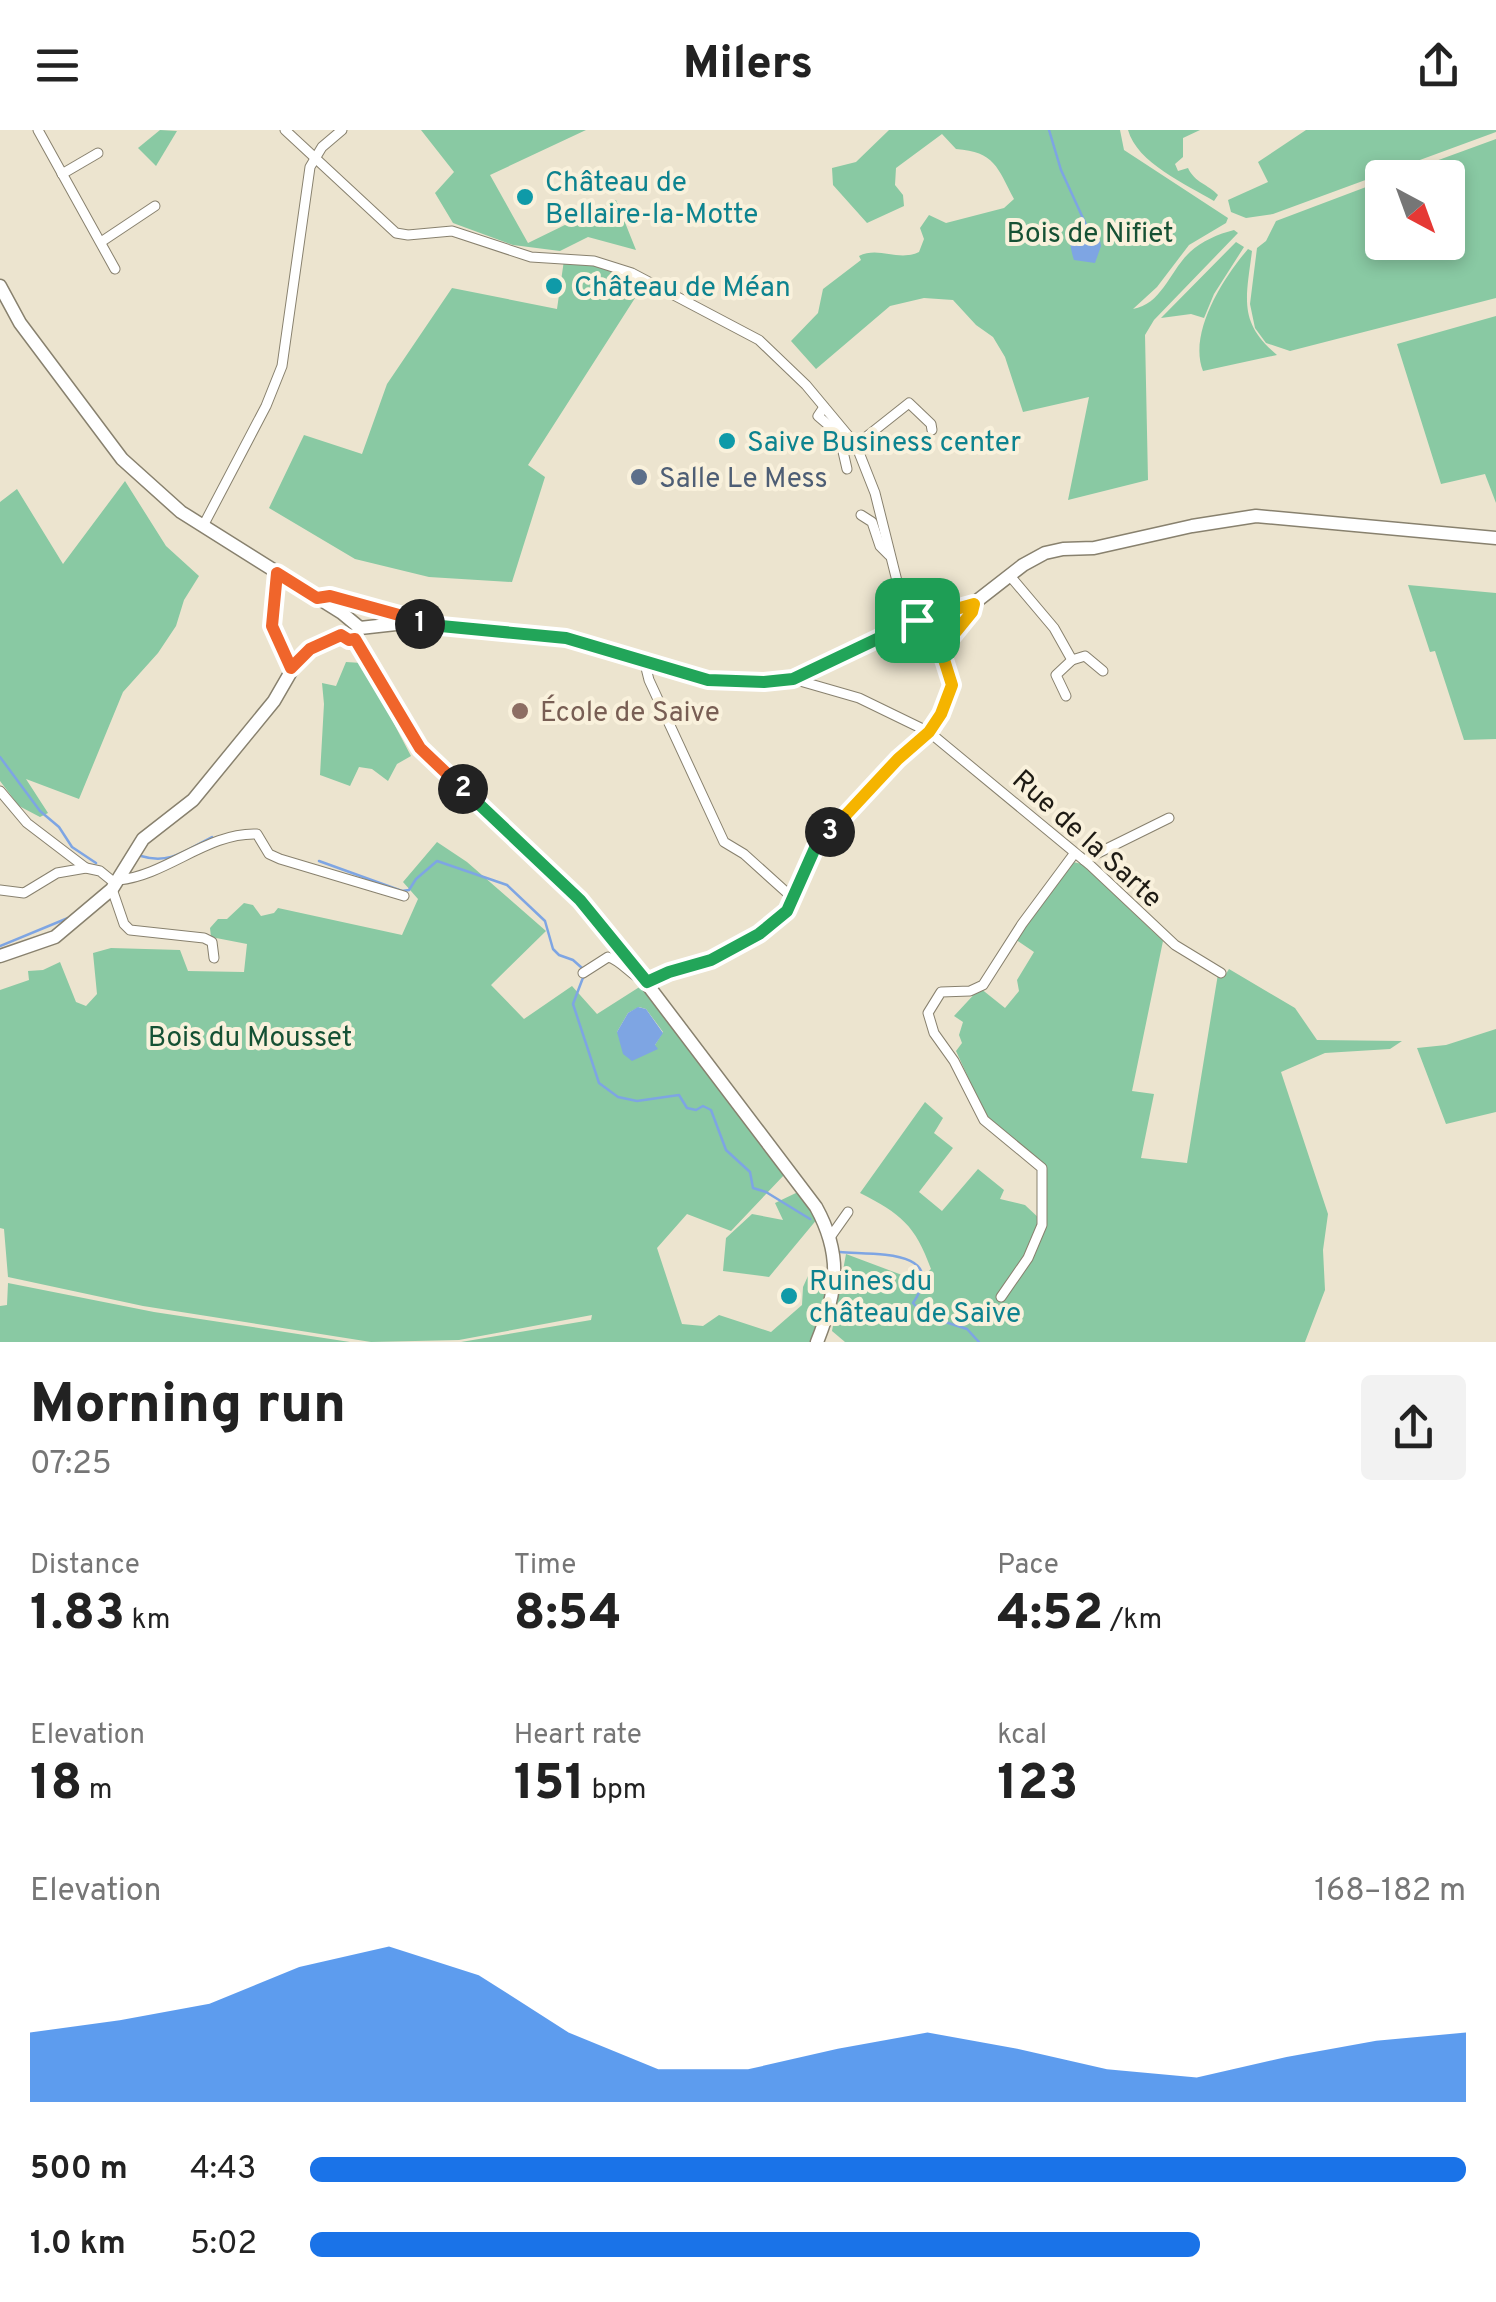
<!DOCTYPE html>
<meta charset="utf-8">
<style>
:root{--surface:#fff;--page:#f2f2f2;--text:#222;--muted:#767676;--accent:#1a73e8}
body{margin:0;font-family:Overpass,sans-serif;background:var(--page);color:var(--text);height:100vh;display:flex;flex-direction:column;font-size:38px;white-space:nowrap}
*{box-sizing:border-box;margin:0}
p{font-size:32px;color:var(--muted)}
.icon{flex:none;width:55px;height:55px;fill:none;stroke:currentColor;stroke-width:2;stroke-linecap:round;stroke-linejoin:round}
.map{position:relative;height:1212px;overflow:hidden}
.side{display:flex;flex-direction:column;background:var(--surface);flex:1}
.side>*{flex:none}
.needle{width:65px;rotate:139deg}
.controls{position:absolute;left:1365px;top:30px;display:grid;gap:20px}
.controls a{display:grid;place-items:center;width:100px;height:100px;border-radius:10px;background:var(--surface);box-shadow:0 5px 15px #0003;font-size:50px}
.pin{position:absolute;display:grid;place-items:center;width:85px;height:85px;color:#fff;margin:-42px;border-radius:20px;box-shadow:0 5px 15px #0006}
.km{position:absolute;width:50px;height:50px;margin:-25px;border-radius:50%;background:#222;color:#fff;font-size:28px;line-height:50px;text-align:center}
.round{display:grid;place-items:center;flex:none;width:105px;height:105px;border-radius:10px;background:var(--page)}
.overview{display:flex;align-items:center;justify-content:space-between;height:170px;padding:0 30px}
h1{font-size:55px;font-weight:800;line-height:75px}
.figures{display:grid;grid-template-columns:repeat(3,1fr);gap:15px;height:170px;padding:10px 30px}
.figures div{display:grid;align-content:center}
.figures b{font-size:50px;font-weight:800}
.figures small{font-size:28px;font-weight:400}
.figures p{font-size:28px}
.chart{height:280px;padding:20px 30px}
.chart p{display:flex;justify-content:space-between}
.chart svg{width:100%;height:180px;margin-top:10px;fill:var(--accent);opacity:.7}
ul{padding:0 30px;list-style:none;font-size:32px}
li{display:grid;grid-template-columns:160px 120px 1fr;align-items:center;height:75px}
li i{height:25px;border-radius:12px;background:var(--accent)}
header{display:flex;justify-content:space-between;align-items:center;height:130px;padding:0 30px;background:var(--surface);font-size:45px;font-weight:800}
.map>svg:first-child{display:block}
.green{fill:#89c9a3;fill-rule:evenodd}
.water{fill:#7ea5e3}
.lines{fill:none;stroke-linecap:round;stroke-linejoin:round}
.stream{stroke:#7ea5e3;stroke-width:2.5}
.street-casing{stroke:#88816e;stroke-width:11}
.secondary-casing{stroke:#88816e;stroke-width:15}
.street{stroke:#fff;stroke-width:9}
.secondary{stroke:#fff;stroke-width:12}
.split-1-casing{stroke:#fff;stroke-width:20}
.split-2-casing{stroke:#fff;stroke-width:20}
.split-3-casing{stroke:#fff;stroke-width:20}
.split-4-casing{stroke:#fff;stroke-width:20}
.split-1{stroke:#22a559;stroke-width:12}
.split-2{stroke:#f0652b;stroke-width:12}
.split-3{stroke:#22a559;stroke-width:12}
.split-4{stroke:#f5b400;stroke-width:12}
.culture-dot{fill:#0f9aa8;stroke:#f9f1dc;stroke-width:4}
.service-dot{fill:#5c6f8a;stroke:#f9f1dc;stroke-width:4}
.education-dot{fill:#8d6e63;stroke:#f9f1dc;stroke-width:4}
.labels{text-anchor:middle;stroke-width:8;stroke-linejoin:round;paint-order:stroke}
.culture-label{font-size:28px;fill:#0d838f;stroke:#f9f1dc;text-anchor:start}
.park-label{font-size:28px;fill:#155134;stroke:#f9f1dc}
.service-label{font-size:28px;fill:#4e5e75;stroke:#f9f1dc;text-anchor:start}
.education-label{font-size:28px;fill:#785e54;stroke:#f9f1dc;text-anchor:start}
.street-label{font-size:28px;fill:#1e1b14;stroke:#f9f1dc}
</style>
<header><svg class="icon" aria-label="menu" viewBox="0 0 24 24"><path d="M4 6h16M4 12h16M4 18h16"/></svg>Milers<svg class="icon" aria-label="share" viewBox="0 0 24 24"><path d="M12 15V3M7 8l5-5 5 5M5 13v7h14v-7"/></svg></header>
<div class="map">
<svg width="1496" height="1212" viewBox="0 0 1496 1212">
<rect width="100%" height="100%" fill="#ece4cf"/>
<g class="green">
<polygon points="160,0 177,1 156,36 138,18"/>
<polygon points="421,0 586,0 490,45 528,113 616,70 636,120 588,107 560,121 513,115 453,93 435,63 454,42"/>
<path d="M889,0H1120L1124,20L1228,88L1226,93L1189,115L1157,157L1133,179C1162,174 1169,142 1190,122C1202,111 1218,104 1234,100L1238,103L1154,190L1145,205L1148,350L1068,370L1089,267L1023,282L1005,227L993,207L976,195L953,170L924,168L890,176L816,239L791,211L818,183L823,159L861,130L859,126C879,116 898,132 919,122L924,109L920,98L929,85L946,93L1004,78L1014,69C997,37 995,22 956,19L942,4L896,38L895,55L903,65L904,76L867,93L833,55L832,38L856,32Z"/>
<path d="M1128,0H1200L1183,8V27L1175,34L1178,41L1188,38C1195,53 1208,54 1218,65L1214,71C1186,54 1137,33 1128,0Z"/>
<polygon points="1306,0 1496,0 1496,2 1273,84 1246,88 1231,82 1228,70 1268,52 1258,32"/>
<polygon points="1496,9 1496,168 1290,221 1266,213 1255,198 1250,174 1257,118 1266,111 1276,91 1382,51 1382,112 1448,112 1448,48 1392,47"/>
<polygon points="1236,112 1244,117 1214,164 1204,188 1191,184 1161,188"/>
<path d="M1248,119L1252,121C1246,169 1238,192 1277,225L1203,241C1188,203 1223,148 1248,119Z"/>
<polygon points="564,130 590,134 644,154 528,335 545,347 512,452 429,447 355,429 269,378 304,305 362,324 387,254 452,158 557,179"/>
<polygon points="1496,186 1496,373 1485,344 1441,354 1397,214"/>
<polygon points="125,351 166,416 199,446 184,470 176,496 158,523 123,562 79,669 26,649 48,683 40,687 19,676 0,651 0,372 17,359 63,434"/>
<polygon points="1408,455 1496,463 1496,609 1464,610 1435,521 1430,522"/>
<polygon points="346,532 362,533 411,626 397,634 388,651 372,639 359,637 350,656 320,645 324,574 322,553 336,556"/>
<path d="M437,712L467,732L546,801L491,855L524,889L572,856L597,884L641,856L785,1044L731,1101L687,1084L657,1118L682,1194L703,1196L719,1185L771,1202L802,1175L803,1157L808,1146L831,1155L813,1212H461L591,1190L592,1185L459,1210L371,1212L143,1176L8,1147L4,1099L0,1098V860L29,850L28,841L43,840L60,832L76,872L86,876L97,864L93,823L111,818L180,820L188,841L244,842L247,814L211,807L210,798L218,789H227L244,773L253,775L261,786L274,783L278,778L402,805L418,769L403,752ZM639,877L646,879L663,902L655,915L617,902L628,883Z"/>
<path d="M1073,732L1082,734L1163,811L1132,961L1154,964L1141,1028L1187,1033L1218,844L1224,847L1229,839L1295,878L1317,910L1402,911L1390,919L1325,923L1281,942L1328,1084L1323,1120L1325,1160L1305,1212H845L832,1201L846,1124L918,1151L931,1139C915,1095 901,1084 860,1063L925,972L943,988L934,1003L953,1018L919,1062L942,1081L978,1039L1004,1060L1000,1069L1025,1075L1042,1091L1041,1042L987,989L956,921L962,913L959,905L963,892L954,886L980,858L1005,878L1019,861L1017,850L1034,822L1015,809Z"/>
<polygon points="1496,899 1496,982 1446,994 1417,918 1446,915"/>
<polygon points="798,1062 818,1088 769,1147 723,1141 726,1108 752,1084 783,1090 775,1073"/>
<polygon points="8,1153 154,1182 350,1212 0,1212 0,1176 7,1175"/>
</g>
<g class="water">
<path d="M1087,97L1099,104L1101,116L1095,133L1074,130C1070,119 1071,110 1067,100Z"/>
<polygon points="638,877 646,879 663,903 655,915 658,919 632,931 623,924 617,902 628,883"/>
</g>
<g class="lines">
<g class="stream">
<polyline points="1049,0 1061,40 1087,97"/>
<polyline points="0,627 40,681 59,697 72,717 96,733"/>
<path d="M141,726C170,735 186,720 212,707"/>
<polyline points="319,731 402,761 409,760 416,749 437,731 507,755 545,791 553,819 559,825 573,830 582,838"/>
<polyline points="0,816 68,788"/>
<polyline points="584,845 573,874 599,953 618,967 637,971 679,965 687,978 696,980 703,976 711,980 726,1020 750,1042 753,1058 766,1062 810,1089"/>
<path d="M840,1122C872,1125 950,1118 913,1173L924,1185L932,1188"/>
<polyline points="939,1190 967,1199 979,1212"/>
</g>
<defs>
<g id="street">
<polyline points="38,0 115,139"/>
<path d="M285,0L396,103L408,105L452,101L531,127L594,131L632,143L759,210L806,255L856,315L875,363L898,455L917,490L941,520L952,555L941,584L929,602L898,629L815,718L787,781L759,804L711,830L669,841L647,852C631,847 623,831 608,827L583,843"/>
<polyline points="62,44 98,23"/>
<polyline points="101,112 155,76"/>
<polyline points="824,277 818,286 839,304 847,339"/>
<polyline points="856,315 909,273 931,294 932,300"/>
<polyline points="861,385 872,392 880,416 889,425"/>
<polyline points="203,396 266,276 282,236 310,37 322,17 342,0"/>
<polyline points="277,443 271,496 291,538"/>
<polyline points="1010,446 1054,498 1072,530"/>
<polyline points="319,467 330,467 399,485 405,493"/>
<polyline points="941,520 972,482 973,474"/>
<polyline points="645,534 649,550 724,712 744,724 795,770"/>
<polyline points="793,549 859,568 929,602 1090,735 1175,815 1221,843"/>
<polyline points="1066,566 1056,545 1072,530 1085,526 1103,541"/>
<polyline points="0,661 27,693 86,738"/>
<polyline points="1084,730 1169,688"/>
<path d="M119,750C167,745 208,702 257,704L269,724L280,729L404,766"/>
<polyline points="112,759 124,794 130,800 204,808 212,812 214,828"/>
<polyline points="0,760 24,763 57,743 86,738 100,741 116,754"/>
<polyline points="831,1106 848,1082"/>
<polyline points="1001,1167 1028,1128 1042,1095 1042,1038 984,990 954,931 934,903 928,883 941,862 970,861 983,855 1022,794 1074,724"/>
</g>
<g id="secondary">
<polyline points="0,156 20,193 122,329 181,382 342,483 360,498"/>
<polyline points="360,498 405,493 557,506 707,551 764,552 793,549 904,494 973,474 1023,435 1045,423 1063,419 1094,418 1192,396 1256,386 1496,408"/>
<path d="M355,509L420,617L600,792L816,1077C843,1126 837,1162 817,1212"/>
<polyline points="0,826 55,807 112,759 143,709 193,670 274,571 300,526 341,505"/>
</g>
</defs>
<use href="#street" class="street-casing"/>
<use href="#secondary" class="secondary-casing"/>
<use href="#street" class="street"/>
<use href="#secondary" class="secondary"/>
</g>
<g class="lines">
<defs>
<polyline id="split-1" points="420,494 566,508 708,550 764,552 793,549 917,490"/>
<polyline id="split-2" points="420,494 405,493 399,485 330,466 317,468 277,443 272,496 291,538 310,519 341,505 349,510 355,509 420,618 463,659"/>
<polyline id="split-3" points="463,659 580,770 647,852 669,842 711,830 759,804 787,781 815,718 830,702"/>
<polyline id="split-4" points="830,702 898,629 929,602 941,584 952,555 941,520 972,482 974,474 917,490"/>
</defs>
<use href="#split-1" class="split-1-casing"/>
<use href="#split-2" class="split-2-casing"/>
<use href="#split-3" class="split-3-casing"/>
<use href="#split-4" class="split-4-casing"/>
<use href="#split-1" class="split-1"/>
<use href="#split-2" class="split-2"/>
<use href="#split-3" class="split-3"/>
<use href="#split-4" class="split-4"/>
</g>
<g class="culture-dot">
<circle cx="525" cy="67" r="10"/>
<circle cx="554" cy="156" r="10"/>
<circle cx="727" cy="311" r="10"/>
<circle cx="789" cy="1166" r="10"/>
</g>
<circle class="service-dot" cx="639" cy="347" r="10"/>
<circle class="education-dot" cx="520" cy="581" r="10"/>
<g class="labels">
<g class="culture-label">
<text x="545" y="61">Château de<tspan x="545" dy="32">Bellaire-la-Motte</tspan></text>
<text x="574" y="166">Château de Méan</text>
<text x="747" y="321">Saive Business center</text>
<text x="809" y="1160">Ruines du<tspan x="809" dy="32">château de Saive</tspan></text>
</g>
<g class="park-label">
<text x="1090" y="112">Bois de Nifiet</text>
<text x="250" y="916">Bois du Mousset</text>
</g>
<g class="service-label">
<text x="659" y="357">Salle Le Mess</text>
</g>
<g class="education-label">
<text x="540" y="591">École de Saive</text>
</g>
<g class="street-label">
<text transform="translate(1088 708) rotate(42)" y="10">Rue de la Sarte</text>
</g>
</g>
</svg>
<div class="controls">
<a><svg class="needle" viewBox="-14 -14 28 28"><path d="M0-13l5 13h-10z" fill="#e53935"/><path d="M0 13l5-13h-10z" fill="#767676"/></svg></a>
</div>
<div class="pin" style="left:917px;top:490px;background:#1e9e55"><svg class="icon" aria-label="arrive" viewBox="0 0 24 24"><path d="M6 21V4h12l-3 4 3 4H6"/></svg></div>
<b class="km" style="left:420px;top:494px">1</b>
<b class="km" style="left:463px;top:659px">2</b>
<b class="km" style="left:830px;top:702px">3</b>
</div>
<section class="side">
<div class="overview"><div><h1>Morning run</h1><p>07:25</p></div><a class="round"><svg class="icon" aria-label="share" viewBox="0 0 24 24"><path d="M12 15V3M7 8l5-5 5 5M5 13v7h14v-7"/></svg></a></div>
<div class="figures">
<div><p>Distance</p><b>1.83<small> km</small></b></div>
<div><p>Time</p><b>8:54</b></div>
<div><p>Pace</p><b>4:52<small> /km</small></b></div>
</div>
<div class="figures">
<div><p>Elevation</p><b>18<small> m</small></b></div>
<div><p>Heart rate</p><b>151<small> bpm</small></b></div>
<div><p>kcal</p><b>123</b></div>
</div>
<div class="chart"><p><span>Elevation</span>168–182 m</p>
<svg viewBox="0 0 160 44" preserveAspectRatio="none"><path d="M0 44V27L10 24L20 20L30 11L40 6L50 13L60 27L70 36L80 36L90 31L100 27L110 31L120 36L130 38L140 33L150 29L160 27V44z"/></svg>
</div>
<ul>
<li><b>500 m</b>4:43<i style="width:100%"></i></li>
<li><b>1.0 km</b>5:02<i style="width:77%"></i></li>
</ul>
</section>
